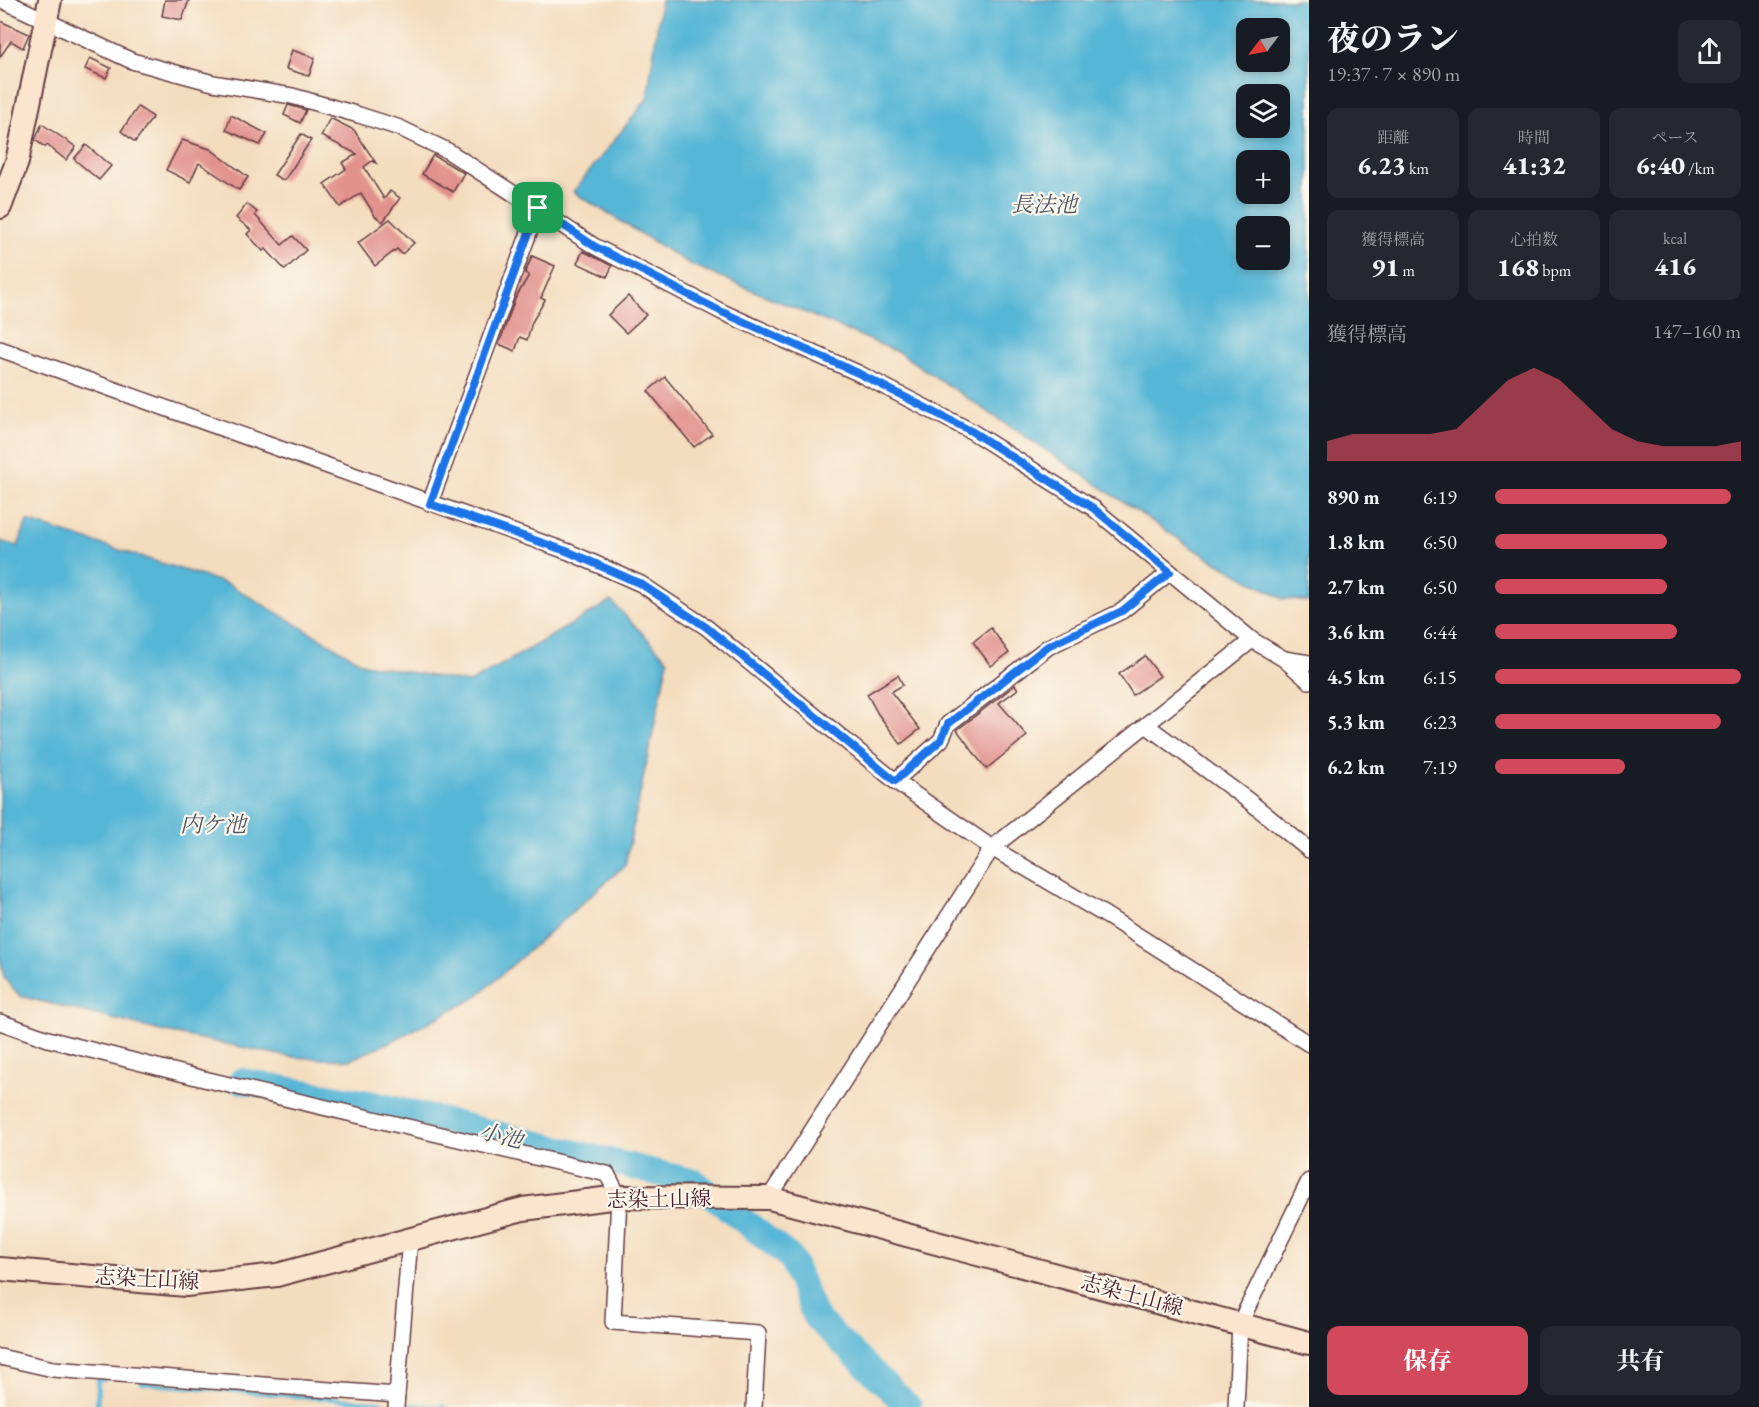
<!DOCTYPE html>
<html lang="ja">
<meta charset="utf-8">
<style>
:root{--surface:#171b24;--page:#242831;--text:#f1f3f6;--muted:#9ea1a6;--accent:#d1495b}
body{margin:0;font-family:"EB Garamond","Noto Serif JP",serif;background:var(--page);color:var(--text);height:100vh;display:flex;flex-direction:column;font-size:22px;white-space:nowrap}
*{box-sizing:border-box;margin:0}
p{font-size:20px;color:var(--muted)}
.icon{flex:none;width:33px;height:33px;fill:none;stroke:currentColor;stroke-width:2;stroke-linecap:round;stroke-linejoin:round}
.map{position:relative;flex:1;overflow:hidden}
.sheet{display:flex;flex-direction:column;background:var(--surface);width:450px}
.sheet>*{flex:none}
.needle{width:39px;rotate:238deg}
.fabs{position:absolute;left:1236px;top:18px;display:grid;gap:12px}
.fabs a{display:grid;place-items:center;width:54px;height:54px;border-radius:12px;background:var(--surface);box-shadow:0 3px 9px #0003;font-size:30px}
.pin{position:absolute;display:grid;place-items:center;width:51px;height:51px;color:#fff;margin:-26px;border-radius:12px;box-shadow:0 3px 9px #0006}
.round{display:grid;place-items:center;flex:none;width:63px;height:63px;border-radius:12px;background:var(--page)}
.head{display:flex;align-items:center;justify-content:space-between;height:102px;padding:0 18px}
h1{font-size:33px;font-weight:800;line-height:45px}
.metrics{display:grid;grid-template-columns:repeat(3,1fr);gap:9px;height:102px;padding:6px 18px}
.metrics div{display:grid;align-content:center;border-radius:12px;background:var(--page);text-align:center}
.metrics b{font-size:26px;font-weight:800}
.metrics small{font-size:16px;font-weight:400}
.metrics p{font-size:16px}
.chart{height:168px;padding:12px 18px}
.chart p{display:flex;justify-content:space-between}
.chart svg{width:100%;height:108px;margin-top:6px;fill:var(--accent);opacity:.7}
.button{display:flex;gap:12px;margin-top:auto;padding:12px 18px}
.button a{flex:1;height:69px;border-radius:12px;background:var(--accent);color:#fff;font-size:24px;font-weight:800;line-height:69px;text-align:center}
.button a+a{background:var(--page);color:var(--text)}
ul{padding:0 18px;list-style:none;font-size:20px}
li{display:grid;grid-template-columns:96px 72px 1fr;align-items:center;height:45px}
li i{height:15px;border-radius:8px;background:var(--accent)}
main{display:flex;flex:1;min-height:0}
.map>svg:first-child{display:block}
.water{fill:#57b6d6;stroke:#506a80;stroke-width:1.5;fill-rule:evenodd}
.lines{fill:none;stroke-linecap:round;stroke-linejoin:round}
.stream{stroke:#57b6d6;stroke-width:4.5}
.river{stroke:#57b6d6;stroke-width:26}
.building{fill:#e2918d}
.minor-casing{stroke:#643c41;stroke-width:18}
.secondary-casing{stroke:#643c41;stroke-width:26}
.minor{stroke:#fff;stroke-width:15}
.secondary{stroke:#fce5cf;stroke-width:22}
.route-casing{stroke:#fff;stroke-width:12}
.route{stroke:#1a73e8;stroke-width:8}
.labels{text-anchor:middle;stroke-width:4.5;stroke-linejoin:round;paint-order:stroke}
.street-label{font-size:21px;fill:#4a1f2b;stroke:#fbf7ec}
.water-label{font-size:22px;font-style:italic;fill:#4f5467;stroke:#fbf7ec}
</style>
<main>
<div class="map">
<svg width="1309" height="1407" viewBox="0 0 1309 1407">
<rect width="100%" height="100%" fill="#fbf7ec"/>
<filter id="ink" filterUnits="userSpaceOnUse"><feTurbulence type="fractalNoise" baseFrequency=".0167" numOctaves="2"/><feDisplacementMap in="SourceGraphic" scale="12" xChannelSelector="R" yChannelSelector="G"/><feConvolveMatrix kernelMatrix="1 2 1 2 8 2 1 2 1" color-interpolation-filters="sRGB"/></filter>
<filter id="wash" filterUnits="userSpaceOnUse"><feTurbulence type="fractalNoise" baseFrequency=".008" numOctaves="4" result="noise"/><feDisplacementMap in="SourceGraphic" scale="24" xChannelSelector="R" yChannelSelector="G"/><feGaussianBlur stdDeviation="1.35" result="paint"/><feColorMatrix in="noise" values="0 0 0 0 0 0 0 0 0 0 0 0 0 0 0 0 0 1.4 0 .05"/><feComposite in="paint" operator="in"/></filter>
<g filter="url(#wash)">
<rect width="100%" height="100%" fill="#f4ddbf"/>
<g class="water">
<path d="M661,0H1309V602L1283,599L1197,551L898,352L690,264L573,192L647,99ZM1246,28H1280V62H1246ZM1246,94H1280V128H1246ZM1246,160H1280V194H1246ZM1246,226H1280V260H1246Z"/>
<polygon points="27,521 228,584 364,664 470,683 611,601 668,660 625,865 475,998 396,1039 350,1060 290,1057 161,1031 20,996 4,978 0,957 0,541 18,546"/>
</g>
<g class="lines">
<g class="stream">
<polyline points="142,1383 382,1403"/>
<polyline points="406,1405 444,1407"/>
<polyline points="97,1407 98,1379 104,1380"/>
</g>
<polyline class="river" points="241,1081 374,1104 695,1182 791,1258 815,1317 909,1407"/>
</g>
<g id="blocks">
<g class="building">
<polygon points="165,0 189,0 182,20 162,16"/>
<polygon points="0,21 29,34 23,48 11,41 0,57"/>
<polygon points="292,50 315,58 309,76 286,69"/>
<polygon points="90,58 111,68 106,78 85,69"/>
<polygon points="288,105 306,110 300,123 284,115"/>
<polygon points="138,107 153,117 135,142 121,131"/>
<polygon points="231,115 267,134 260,145 226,130"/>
<polygon points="330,118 354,130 376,163 372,161 364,167 384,199 390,191 400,198 383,222 375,216 361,193 340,207 324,184 346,169 342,163 357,154 321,136"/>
<polygon points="42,124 76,147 66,160 47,145 45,147 35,140"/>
<polygon points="301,134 311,140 284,181 274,175"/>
<polygon points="182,140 210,149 248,177 239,190 199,163 190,182 166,170"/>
<polygon points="86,145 111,166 99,180 74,159"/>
<polygon points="433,155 464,173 453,192 422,174"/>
<polygon points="247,204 257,212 255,215 282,245 293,236 306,250 285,270 266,249 263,251 247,234 251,230 236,218"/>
<polygon points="390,219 414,243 402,254 397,249 375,266 358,243"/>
<polygon points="583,251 612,266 607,277 577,263"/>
<polygon points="532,256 555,266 541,298 545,300 532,322 527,340 520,337 515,351 499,344 515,299 529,275 525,273"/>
<polygon points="628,296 646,315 626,333 608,315"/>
<polygon points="665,377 712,434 694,447 648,391"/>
<polygon points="991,628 1009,653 991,666 973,642"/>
<polygon points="1145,656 1160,676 1133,695 1119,674"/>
<polygon points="898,675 903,685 891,692 920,729 901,744 878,714 867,694"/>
<polygon points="1015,685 1018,689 999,703 1027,736 986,769 957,730"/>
</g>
</g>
</g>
<g filter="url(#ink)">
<use href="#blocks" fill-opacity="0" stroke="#643c41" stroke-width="1.5"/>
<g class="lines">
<defs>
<g id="minor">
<polyline points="2,0 132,61 213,83 292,96 359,115 400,128 448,151 594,246 722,312 858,373 971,431 1093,508 1252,640 1284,659 1309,681"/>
<polyline points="0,349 569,552 641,584 706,627 895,781 992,848 1107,916 1309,1044"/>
<polyline points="430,503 538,208"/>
<polyline points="1284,659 1309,663"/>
<polyline points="1146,725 1249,801 1309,850"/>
<polyline points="895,781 941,740 948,724 1048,647 1122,611 1170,572"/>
<polyline points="0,1022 48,1039 204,1079 607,1174 619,1197 613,1322 758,1333 754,1407"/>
<polyline points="769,1198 992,848 1252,640"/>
<polyline points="0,1357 53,1369 397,1395"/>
<polyline points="396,1407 410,1239"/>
<polyline points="1236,1407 1240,1323 1309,1181"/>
</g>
<g id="secondary">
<polyline points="0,207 17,162 50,0"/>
<polyline points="0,1269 186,1285 277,1275 523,1209 619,1197 769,1198 1309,1343"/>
</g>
</defs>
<use href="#minor" class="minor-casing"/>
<use href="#secondary" class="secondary-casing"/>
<use href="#minor" class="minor"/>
<use href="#secondary" class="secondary"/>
</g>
</g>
<g class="lines" filter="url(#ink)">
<defs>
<polygon id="route" points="538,208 594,246 722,312 858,373 971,431 1093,508 1170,572 1122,611 1048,646 948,724 941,740 895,781 706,627 641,584 569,552 430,504"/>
</defs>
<use href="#route" class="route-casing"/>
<use href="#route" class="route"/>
</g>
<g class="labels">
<g class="street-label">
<text transform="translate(659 1199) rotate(-1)" y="7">志染土山線</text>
<text transform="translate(147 1279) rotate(3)" y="7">志染土山線</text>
<text transform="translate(1132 1295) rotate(15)" y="7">志染土山線</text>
</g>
<g class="water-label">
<text x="1044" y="212">長法池</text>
<text x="213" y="832">内ケ池</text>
<text transform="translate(501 1135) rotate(14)" y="8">小池</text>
</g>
</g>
</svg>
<div class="fabs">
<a><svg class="needle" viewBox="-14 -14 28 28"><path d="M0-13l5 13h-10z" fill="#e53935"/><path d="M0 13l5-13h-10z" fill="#9ea1a6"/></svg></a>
<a><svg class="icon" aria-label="layers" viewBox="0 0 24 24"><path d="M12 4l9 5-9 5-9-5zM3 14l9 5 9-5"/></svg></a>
<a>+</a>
<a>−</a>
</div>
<div class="pin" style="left:538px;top:208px;background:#1e9e55"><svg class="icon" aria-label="arrive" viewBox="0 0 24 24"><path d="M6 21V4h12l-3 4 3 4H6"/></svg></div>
</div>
<section class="sheet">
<div class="head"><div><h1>夜のラン</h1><p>19:37 · 7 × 890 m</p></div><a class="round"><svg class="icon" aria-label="share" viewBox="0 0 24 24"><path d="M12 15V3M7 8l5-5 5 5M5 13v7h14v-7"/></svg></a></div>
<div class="metrics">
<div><p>距離</p><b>6.23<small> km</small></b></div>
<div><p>時間</p><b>41:32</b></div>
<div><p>ペース</p><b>6:40<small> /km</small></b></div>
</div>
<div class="metrics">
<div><p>獲得標高</p><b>91<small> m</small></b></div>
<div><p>心拍数</p><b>168<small> bpm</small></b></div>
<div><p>kcal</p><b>416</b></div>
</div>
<div class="chart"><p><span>獲得標高</span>147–160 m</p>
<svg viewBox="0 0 160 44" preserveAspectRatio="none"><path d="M0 44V36L10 33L20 33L30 33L40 33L50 31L60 21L70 11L80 6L90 11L100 21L110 31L120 36L130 38L140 38L150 38L160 36V44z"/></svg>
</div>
<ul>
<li><b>890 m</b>6:19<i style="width:96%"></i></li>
<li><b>1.8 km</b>6:50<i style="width:70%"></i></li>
<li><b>2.7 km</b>6:50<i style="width:70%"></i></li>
<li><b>3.6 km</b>6:44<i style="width:74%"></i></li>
<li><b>4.5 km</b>6:15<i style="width:100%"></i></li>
<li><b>5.3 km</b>6:23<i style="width:92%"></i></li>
<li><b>6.2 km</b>7:19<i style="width:53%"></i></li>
</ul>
<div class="button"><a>保存</a><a>共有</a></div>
</section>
</main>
